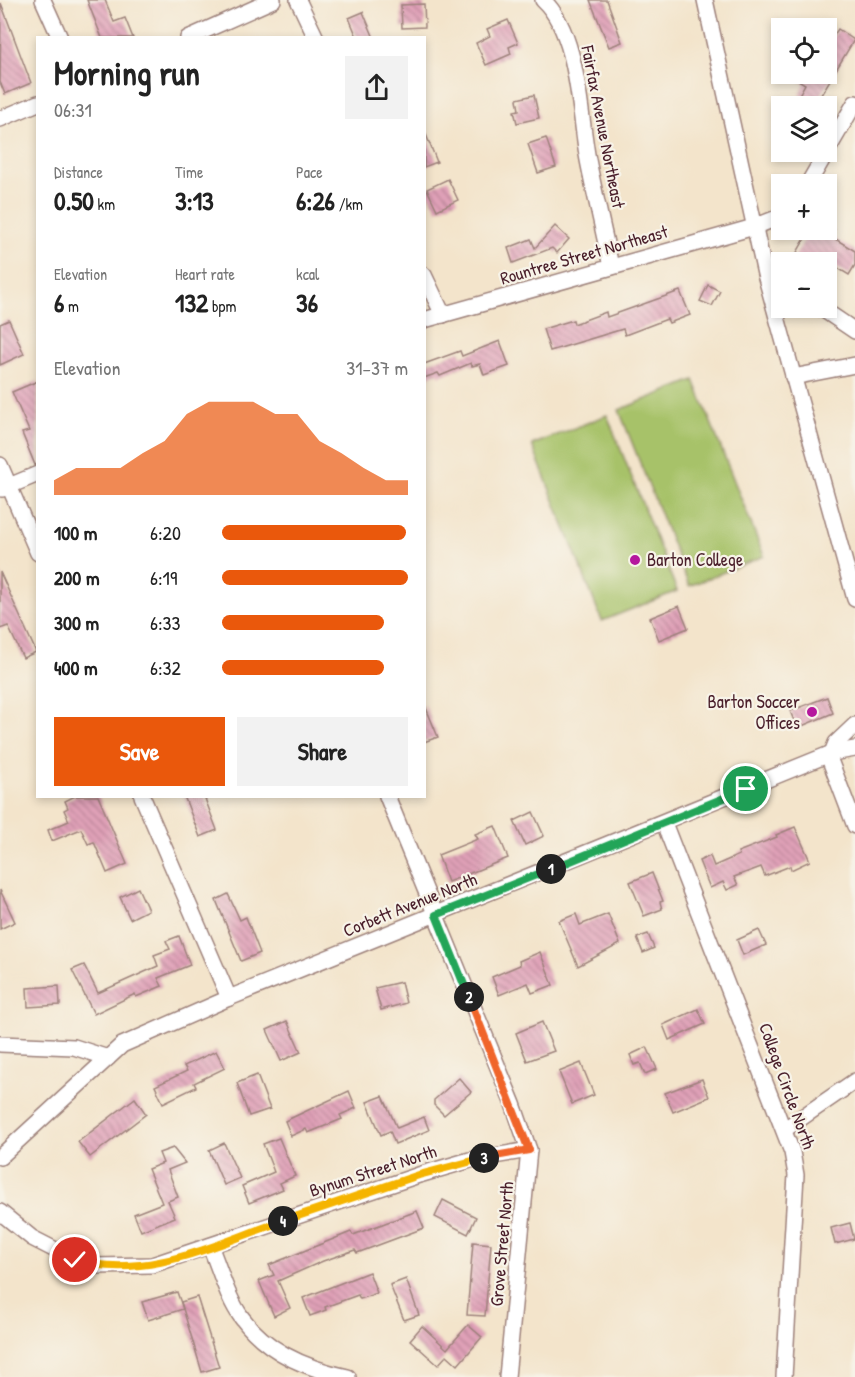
<!DOCTYPE html>
<meta charset="utf-8">
<style>
:root{--surface:#fff;--page:#f2f2f2;--text:#222;--muted:#767676;--accent:#ea580c}
body{margin:0;font-family:"Patrick Hand",sans-serif;background:var(--page);color:var(--text);height:100vh;display:flex;flex-direction:column;font-size:22px;white-space:nowrap}
*{box-sizing:border-box;margin:0}
p{font-size:20px;color:var(--muted)}
.icon{flex:none;width:33px;height:33px;fill:none;stroke:currentColor;stroke-width:2;stroke-linecap:round;stroke-linejoin:round}
.map{position:relative;flex:1;overflow:hidden}
.drawer{position:absolute;left:36px;top:36px;width:390px;height:762px;display:flex;flex-direction:column;background:var(--surface);border-radius:0px;box-shadow:0 3px 9px #0003}
.drawer>*{flex:none}
.fabs{position:absolute;left:771px;top:18px;display:grid;gap:12px}
.fabs a{display:grid;place-items:center;width:66px;height:66px;border-radius:0px;background:var(--surface);box-shadow:0 3px 9px #0003;font-size:30px}
.pin{position:absolute;display:grid;place-items:center;width:51px;height:51px;color:#fff;margin:-26px;border:3px solid #fff;border-radius:50%;box-shadow:0 2px 6px #0007}
.km{position:absolute;width:30px;height:30px;margin:-15px;border-radius:50%;background:#222;color:#fff;font-size:16px;line-height:30px;text-align:center}
.round{display:grid;place-items:center;flex:none;width:63px;height:63px;border-radius:0px;background:var(--page)}
.summary{display:flex;align-items:center;justify-content:space-between;height:102px;padding:0 18px}
h1{font-size:33px;font-weight:700;line-height:45px}
.metrics{display:grid;grid-template-columns:repeat(3,1fr);gap:9px;height:102px;padding:6px 18px}
.metrics div{display:grid;align-content:center}
.metrics b{font-size:26px;font-weight:700}
.metrics small{font-size:16px;font-weight:400}
.metrics p{font-size:16px}
.chart{height:168px;padding:12px 18px}
.chart p{display:flex;justify-content:space-between}
.chart svg{width:100%;height:108px;margin-top:6px;fill:var(--accent);opacity:.7}
.action{display:flex;gap:12px;margin-top:auto;padding:12px 18px}
.action a{flex:1;height:69px;border-radius:0px;background:var(--accent);color:#fff;font-size:24px;font-weight:700;line-height:69px;text-align:center}
.action a+a{background:var(--page);color:var(--text)}
ul{padding:0 18px;list-style:none;font-size:20px}
li{display:grid;grid-template-columns:96px 72px 1fr;align-items:center;height:45px}
li i{height:15px;border-radius:8px;background:var(--accent)}
.map>svg:first-child{display:block}
.garden{fill:#a7c269;stroke:#78704a;stroke-width:1.5}
.building{fill:url(#building-back-hatch)}
.lines{fill:none;stroke-linecap:round;stroke-linejoin:round}
.minor-casing{stroke:#9e827b;stroke-width:18}
.minor{stroke:#fff;stroke-width:15}
.split-1-casing{stroke:#fff;stroke-width:12}
.split-2-casing{stroke:#fff;stroke-width:12}
.split-3-casing{stroke:#fff;stroke-width:12}
.split-4-casing{stroke:#fff;stroke-width:12}
.split-5-casing{stroke:#fff;stroke-width:12}
.split-1{stroke:#22a559;stroke-width:8}
.split-2{stroke:#22a559;stroke-width:8}
.split-3{stroke:#f0652b;stroke-width:8}
.split-4{stroke:#f5b400;stroke-width:8}
.split-5{stroke:#f5b400;stroke-width:8}
.poi-dot{fill:#b5179e;stroke:#f7f3e8;stroke-width:2}
.labels{text-anchor:middle;stroke-width:4.5;stroke-linejoin:round;paint-order:stroke}
.street-label{font-size:18px;fill:#4a1f2b;stroke:#f7f3e8}
.poi-label{font-size:18px;fill:#4a1f2b;stroke:#f7f3e8;text-anchor:start}
</style>
<div class="map">
<svg width="855" height="1377" viewBox="0 0 855 1377">
<defs>
<pattern id="building-back-hatch" width="6" height="6" patternUnits="userSpaceOnUse" patternTransform="scale(1.5)"><rect width="6" height="6" fill="#e0a1b8"/><path d="M-1 5l2 2M0 0l6 6M5-1l2 2" fill="none" stroke="#b88396"/></pattern>
</defs>
<rect width="100%" height="100%" fill="#f7f3e8"/>
<filter id="ink" filterUnits="userSpaceOnUse"><feTurbulence type="fractalNoise" baseFrequency=".0167" numOctaves="2"/><feDisplacementMap in="SourceGraphic" scale="12" xChannelSelector="R" yChannelSelector="G"/><feConvolveMatrix kernelMatrix="1 2 1 2 8 2 1 2 1" color-interpolation-filters="sRGB"/></filter>
<filter id="wash" filterUnits="userSpaceOnUse"><feTurbulence type="fractalNoise" baseFrequency=".008" numOctaves="4" result="noise"/><feDisplacementMap in="SourceGraphic" scale="24" xChannelSelector="R" yChannelSelector="G"/><feGaussianBlur stdDeviation="1.35" result="paint"/><feColorMatrix in="noise" values="0 0 0 0 0 0 0 0 0 0 0 0 0 0 0 0 0 1.4 0 .05"/><feComposite in="paint" operator="in"/></filter>
<g filter="url(#wash)">
<rect width="100%" height="100%" fill="#f3e4cb"/>
<g class="garden">
<polygon points="694,380 764,556 689,586 619,410"/>
<polygon points="607,415 677,591 602,621 532,445"/>
</g>
<g id="blocks">
<g class="building">
<polygon points="87,0 105,0 114,22 125,18 133,38 102,38"/>
<polygon points="590,0 607,0 622,42 609,47"/>
<polygon points="1,3 31,83 5,94 0,82"/>
<polygon points="424,4 425,27 402,28 401,5"/>
<polygon points="363,12 374,38 357,37 349,18"/>
<polygon points="508,20 518,43 509,47 511,54 486,65 476,43 490,36 487,29"/>
<polygon points="838,29 854,40 815,105 799,95 805,84 788,74 826,74 826,47"/>
<polygon points="534,95 539,118 517,123 514,111 519,110 517,99"/>
<polygon points="425,132 437,162 424,167 424,133"/>
<polygon points="546,138 556,167 538,173 528,144"/>
<polygon points="448,179 458,200 437,210 427,189"/>
<polygon points="555,226 569,239 557,253 552,248 513,263 508,248 531,239 535,248"/>
<polygon points="810,230 834,230 829,235 855,251 855,265 849,275 828,262 807,262 795,256"/>
<polygon points="708,285 720,291 712,306 700,301"/>
<polygon points="680,291 690,315 669,323 667,319 625,335 623,329 550,351 543,329 573,320 574,324 606,312 607,317"/>
<polygon points="9,320 24,354 0,365 0,324"/>
<polygon points="500,341 509,366 484,375 480,364 472,366 471,363 440,376 438,373 424,378 424,364 460,351 462,356"/>
<polygon points="38,381 38,464 35,465 22,433 29,431 12,392"/>
<polygon points="0,572 36,652 23,658 8,626 0,629"/>
<polygon points="679,606 688,628 659,640 650,618"/>
<polygon points="827,697 833,713 797,728 790,711"/>
<polygon points="424,703 438,737 424,742"/>
<polygon points="75,796 98,796 127,864 107,873 94,842 88,844 81,829 52,841 48,830 69,821 64,810 68,808 65,801"/>
<polygon points="184,796 204,796 217,830 200,837"/>
<polygon points="533,812 544,836 525,845 514,821"/>
<polygon points="495,826 508,858 448,882 438,855 478,839 475,834"/>
<polygon points="795,827 810,861 791,870 790,866 765,876 761,867 734,877 738,885 727,890 723,882 710,888 699,861 710,856 714,866 739,855 738,852 777,837 776,835"/>
<polygon points="652,873 663,901 660,902 662,909 644,916 630,882"/>
<polygon points="138,888 148,910 130,919 120,897"/>
<polygon points="0,890 15,922 0,929"/>
<polygon points="228,894 240,920 246,917 260,953 241,961 216,900"/>
<polygon points="576,914 580,925 608,914 620,944 578,966 559,921"/>
<polygon points="759,930 766,945 743,955 737,940"/>
<polygon points="648,934 654,948 643,953 637,938"/>
<polygon points="179,936 190,965 158,978 162,986 136,997 135,994 94,1014 72,970 84,965 98,993 158,966 154,955 170,949 166,941"/>
<polygon points="540,952 553,985 532,993 528,983 499,995 492,977 520,965 519,961"/>
<polygon points="401,982 406,1003 381,1010 375,988"/>
<polygon points="59,986 60,1005 28,1007 27,988"/>
<polygon points="698,1009 705,1024 669,1040 663,1025"/>
<polygon points="287,1021 301,1052 281,1061 267,1030"/>
<polygon points="542,1022 554,1051 527,1061 516,1033"/>
<polygon points="647,1047 657,1069 645,1074 640,1063 634,1065 630,1055"/>
<polygon points="216,1051 225,1068 194,1083 196,1087 163,1103 155,1086 187,1071 184,1066"/>
<polygon points="581,1063 594,1095 572,1104 559,1072"/>
<polygon points="257,1075 270,1109 249,1116 237,1083"/>
<polygon points="459,1078 471,1092 444,1115 434,1105 434,1100"/>
<polygon points="702,1079 709,1097 673,1112 665,1093"/>
<polygon points="349,1091 356,1108 340,1115 342,1119 308,1133 306,1129 291,1136 285,1121"/>
<polygon points="383,1096 397,1128 424,1117 429,1130 395,1144 390,1131 381,1135 367,1102"/>
<polygon points="135,1098 146,1114 90,1157 78,1142"/>
<polygon points="279,1138 295,1176 280,1183 283,1189 249,1203 242,1186 274,1172 263,1144"/>
<polygon points="224,1143 240,1178 224,1185 209,1150"/>
<polygon points="173,1148 185,1163 168,1170 178,1197 168,1201 175,1217 141,1231 134,1214 162,1203 148,1169 163,1163 159,1153"/>
<polygon points="443,1200 476,1217 468,1234 435,1217"/>
<polygon points="417,1211 424,1228 357,1253 355,1250 323,1261 278,1281 290,1308 274,1316 259,1281 274,1275 269,1265 351,1232 353,1235"/>
<polygon points="850,1223 854,1239 835,1244 831,1228"/>
<polygon points="473,1242 491,1244 485,1316 467,1315"/>
<polygon points="369,1272 377,1293 360,1299 358,1295 325,1307 326,1310 310,1316 303,1298"/>
<polygon points="406,1279 419,1315 404,1320 390,1285"/>
<polygon points="177,1292 183,1309 148,1320 142,1302"/>
<polygon points="197,1297 219,1367 202,1372 181,1302"/>
<polygon points="468,1325 482,1337 458,1365 447,1355 438,1365 410,1340 422,1326 447,1349"/>
</g>
</g>
</g>
<g filter="url(#ink)">
<use href="#blocks" fill-opacity="0" stroke="#9e827b" stroke-width="1.5"/>
<g class="lines">
<defs>
<g id="minor">
<polyline points="43,0 60,38"/>
<polyline points="298,0 316,38"/>
<path d="M543,0C579,34 579,113 588,160C595,196 604,232 611,267"/>
<polyline points="705,0 765,274 855,599"/>
<polyline points="188,38 273,0"/>
<polyline points="0,119 38,103"/>
<polyline points="808,184 855,103"/>
<polyline points="424,275 443,315"/>
<polyline points="821,308 855,331"/>
<polyline points="424,320 754,227 782,216"/>
<polyline points="793,377 855,365"/>
<polyline points="0,465 38,553"/>
<polyline points="2,489 38,474"/>
<polyline points="832,753 836,743 855,725"/>
<polyline points="828,755 855,826"/>
<polyline points="142,796 229,998"/>
<polyline points="387,796 513,1104 529,1150 507,1377"/>
<polyline points="664,823 792,1152 796,1175 784,1377"/>
<polyline points="0,1044 74,1047 108,1058"/>
<polyline points="785,1129 855,1081"/>
<polyline points="0,1157 122,1045 229,998 832,753 855,749"/>
<polyline points="0,1212 32,1238 75,1260 96,1266 152,1265 419,1175 470,1160 529,1150"/>
<path d="M210,1246C220,1269 227,1298 242,1318C268,1353 307,1369 348,1377"/>
</g>
</defs>
<use href="#minor" class="minor-casing"/>
<use href="#minor" class="minor"/>
</g>
</g>
<g class="lines" filter="url(#ink)">
<defs>
<polyline id="split-1" points="551,869 746,789"/>
<polyline id="split-2" points="469,997 436,915 551,869"/>
<polyline id="split-3" points="469,997 529,1150 484,1158"/>
<polyline id="split-4" points="283,1221 419,1175 484,1158"/>
<path id="split-5" d="M75,1260C147,1281 215,1244 283,1221"/>
</defs>
<use href="#split-1" class="split-1-casing"/>
<use href="#split-2" class="split-2-casing"/>
<use href="#split-3" class="split-3-casing"/>
<use href="#split-4" class="split-4-casing"/>
<use href="#split-5" class="split-5-casing"/>
<use href="#split-1" class="split-1"/>
<use href="#split-2" class="split-2"/>
<use href="#split-3" class="split-3"/>
<use href="#split-4" class="split-4"/>
<use href="#split-5" class="split-5"/>
</g>
<g class="poi-dot">
<circle cx="635" cy="560" r="6"/>
<circle cx="812" cy="712" r="6"/>
</g>
<g class="labels">
<g class="street-label">
<text transform="translate(603 127) rotate(79)" y="6">Fairfax Avenue Northeast</text>
<text transform="translate(584 255) rotate(-16)" y="6">Rountree Street Northeast</text>
<text transform="translate(410 905) rotate(-22)" y="6">Corbett Avenue North</text>
<text transform="translate(787 1086) rotate(70)" y="6">College Circle North</text>
<text transform="translate(373 1171) rotate(-18)" y="6">Bynum Street North</text>
<text transform="translate(502 1244) rotate(-85)" y="6">Grove Street North</text>
</g>
<g class="poi-label">
<text x="647" y="566">Barton College</text>
<text x="800" y="708" text-anchor="end">Barton Soccer<tspan x="800" dy="21">Offices</tspan></text>
</g>
</g>
</svg>
<div class="fabs">
<a><svg class="icon" aria-label="locate" viewBox="0 0 24 24"><circle cx="12" cy="12" r="6"/><path d="M12 2v4M12 18v4M2 12h4M18 12h4"/></svg></a>
<a><svg class="icon" aria-label="layers" viewBox="0 0 24 24"><path d="M12 4l9 5-9 5-9-5zM3 14l9 5 9-5"/></svg></a>
<a>+</a>
<a>−</a>
</div>
<div class="pin" style="left:746px;top:789px;background:#1e9e55"><svg class="icon" aria-label="arrive" viewBox="0 0 24 24"><path d="M6 21V4h12l-3 4 3 4H6"/></svg></div>
<div class="pin" style="left:75px;top:1260px;background:#d93025"><svg class="icon" aria-label="check" viewBox="0 0 24 24"><path d="M5 12l5 5 9-10"/></svg></div>
<b class="km" style="left:551px;top:869px">1</b>
<b class="km" style="left:469px;top:997px">2</b>
<b class="km" style="left:484px;top:1158px">3</b>
<b class="km" style="left:283px;top:1221px">4</b>
<section class="drawer">
<div class="summary"><div><h1>Morning run</h1><p>06:31</p></div><a class="round"><svg class="icon" aria-label="share" viewBox="0 0 24 24"><path d="M12 15V3M7 8l5-5 5 5M5 13v7h14v-7"/></svg></a></div>
<div class="metrics">
<div><p>Distance</p><b>0.50<small> km</small></b></div>
<div><p>Time</p><b>3:13</b></div>
<div><p>Pace</p><b>6:26<small> /km</small></b></div>
</div>
<div class="metrics">
<div><p>Elevation</p><b>6<small> m</small></b></div>
<div><p>Heart rate</p><b>132<small> bpm</small></b></div>
<div><p>kcal</p><b>36</b></div>
</div>
<div class="chart"><p><span>Elevation</span>31–37 m</p>
<svg viewBox="0 0 160 44" preserveAspectRatio="none"><path d="M0 44V38L10 33L20 33L30 33L40 27L50 22L60 11L70 6L80 6L90 6L100 11L110 11L120 22L130 27L140 33L150 38L160 38V44z"/></svg>
</div>
<ul>
<li><b>100 m</b>6:20<i style="width:99%"></i></li>
<li><b>200 m</b>6:19<i style="width:100%"></i></li>
<li><b>300 m</b>6:33<i style="width:87%"></i></li>
<li><b>400 m</b>6:32<i style="width:87%"></i></li>
</ul>
<div class="action"><a>Save</a><a>Share</a></div>
</section>
</div>
